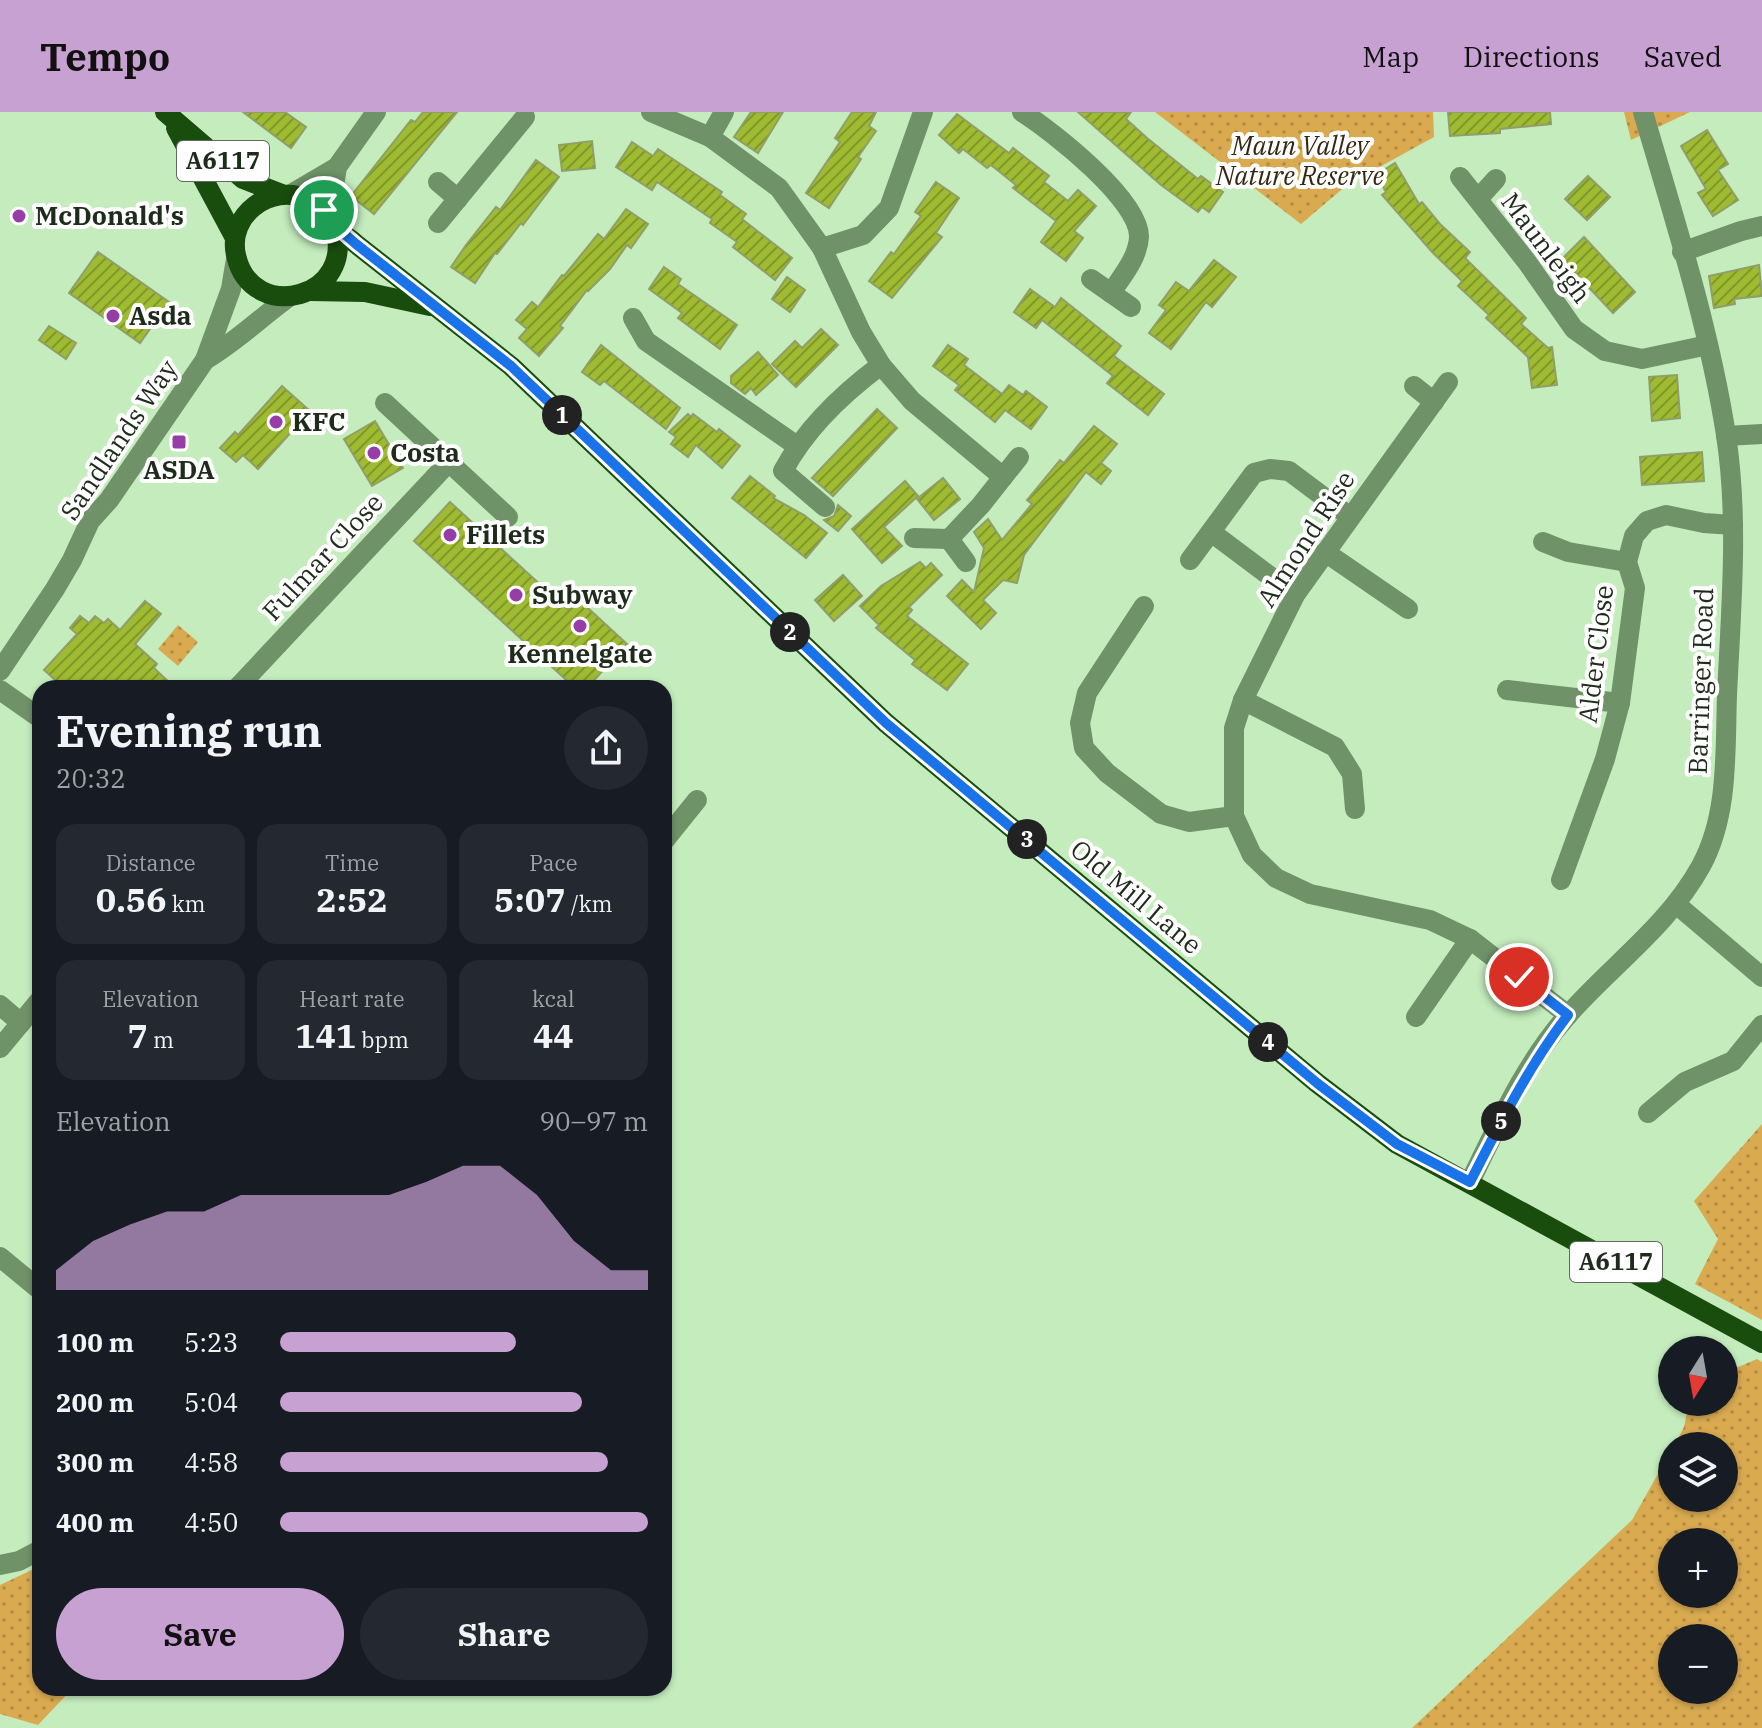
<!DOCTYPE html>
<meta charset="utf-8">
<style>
:root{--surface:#171b24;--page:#242831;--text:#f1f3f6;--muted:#9ea1a6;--accent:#c8a1d3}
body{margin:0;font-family:"IBM Plex Serif",serif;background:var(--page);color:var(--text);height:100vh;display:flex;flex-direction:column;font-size:30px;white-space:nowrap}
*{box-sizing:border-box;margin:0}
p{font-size:26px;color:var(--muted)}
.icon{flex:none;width:44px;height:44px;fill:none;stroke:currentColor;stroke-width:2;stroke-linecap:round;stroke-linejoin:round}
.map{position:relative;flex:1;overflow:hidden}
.panel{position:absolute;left:32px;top:568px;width:640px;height:1016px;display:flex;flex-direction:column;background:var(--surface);border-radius:24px;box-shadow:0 2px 6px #0004}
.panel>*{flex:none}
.needle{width:52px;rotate:191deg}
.fabs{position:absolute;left:1658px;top:1224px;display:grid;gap:16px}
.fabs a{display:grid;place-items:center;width:80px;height:80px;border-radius:50%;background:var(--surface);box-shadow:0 2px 6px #0004;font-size:40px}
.pin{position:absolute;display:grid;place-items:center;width:68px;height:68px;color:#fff;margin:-34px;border:4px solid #fff;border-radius:50%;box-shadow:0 2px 8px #0007}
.km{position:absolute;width:40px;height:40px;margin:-20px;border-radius:50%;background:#222;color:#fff;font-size:22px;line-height:40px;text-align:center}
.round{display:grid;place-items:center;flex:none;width:84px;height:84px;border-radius:42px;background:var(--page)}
.head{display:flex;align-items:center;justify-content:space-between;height:136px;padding:0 24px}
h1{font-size:44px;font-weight:700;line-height:60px}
.stats{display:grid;grid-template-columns:repeat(3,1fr);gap:12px;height:136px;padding:8px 24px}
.stats div{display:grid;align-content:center;border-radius:20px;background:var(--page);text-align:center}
.stats b{font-size:34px;font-weight:700}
.stats small{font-size:22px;font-weight:400}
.stats p{font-size:22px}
.chart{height:224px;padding:16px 24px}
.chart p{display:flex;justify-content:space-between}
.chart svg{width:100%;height:144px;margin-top:8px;fill:var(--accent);opacity:.7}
.action{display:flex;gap:16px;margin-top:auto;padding:16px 24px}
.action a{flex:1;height:92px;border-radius:48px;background:var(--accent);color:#111;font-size:32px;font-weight:700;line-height:92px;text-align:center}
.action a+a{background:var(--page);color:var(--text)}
ul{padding:0 24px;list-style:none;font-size:26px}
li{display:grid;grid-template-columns:128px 96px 1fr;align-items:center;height:60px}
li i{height:20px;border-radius:10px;background:var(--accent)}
header{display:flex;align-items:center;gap:48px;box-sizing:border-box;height:112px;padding:0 40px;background:var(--accent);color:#111}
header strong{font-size:38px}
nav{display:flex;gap:44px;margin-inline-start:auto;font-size:28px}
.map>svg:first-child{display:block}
.park{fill:url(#park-dots);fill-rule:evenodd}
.building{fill:url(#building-hatch);stroke:#909e69;stroke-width:2}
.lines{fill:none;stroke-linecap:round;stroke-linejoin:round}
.minor{stroke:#6f9268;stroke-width:20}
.major{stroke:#184d0d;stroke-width:20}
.route-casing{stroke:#fff;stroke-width:16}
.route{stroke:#1a73e8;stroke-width:10}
.poi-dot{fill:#973da8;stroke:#fff;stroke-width:3}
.labels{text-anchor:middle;stroke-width:8;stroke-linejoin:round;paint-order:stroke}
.shield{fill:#fff;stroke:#626b5f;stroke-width:2}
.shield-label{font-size:24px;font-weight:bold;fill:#1e2c1b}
.park-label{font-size:26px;font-style:italic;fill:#342813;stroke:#fff}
.poi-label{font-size:26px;font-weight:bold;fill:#1e2c1b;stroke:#fff;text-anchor:start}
.street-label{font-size:26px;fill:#1e2c1b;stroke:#fff}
</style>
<header>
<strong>Tempo</strong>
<nav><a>Map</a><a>Directions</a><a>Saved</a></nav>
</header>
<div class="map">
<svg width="1762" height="1616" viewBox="0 0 1762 1616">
<defs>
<pattern id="park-dots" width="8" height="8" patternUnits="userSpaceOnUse" patternTransform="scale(2)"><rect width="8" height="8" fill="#daaa50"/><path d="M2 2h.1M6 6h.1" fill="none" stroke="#b08b42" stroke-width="1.8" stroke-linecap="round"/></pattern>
<pattern id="building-hatch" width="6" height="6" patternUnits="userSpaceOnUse" patternTransform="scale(2)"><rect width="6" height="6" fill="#9fbb31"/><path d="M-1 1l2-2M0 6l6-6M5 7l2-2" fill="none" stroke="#819829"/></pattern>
</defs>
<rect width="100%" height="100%" fill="#c4ecbd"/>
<g class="park">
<polygon points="1155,0 1433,0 1434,25 1347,73 1301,112"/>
<polygon points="1624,0 1690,0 1631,28"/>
<polygon points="178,513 198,530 178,554 158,537"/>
<polygon points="1762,1012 1762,1208 1695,1172 1718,1127 1694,1089"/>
<path d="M1757,1247L1762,1250V1616H1412L1632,1408L1672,1337V1386H1724V1334H1674L1684,1315L1689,1290H1724V1261ZM1724,1430V1482H1672V1430ZM1724,1526V1578H1672V1526Z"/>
<polygon points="40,1454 40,1576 73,1576 38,1613 0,1602 0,1473"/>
</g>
<g class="building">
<polygon points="243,0 285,0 306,15 291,36"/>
<polygon points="423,0 457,0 374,102 351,84 411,8 415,10"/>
<polygon points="751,0 783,0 758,41 734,25"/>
<polygon points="852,0 876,0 869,14 876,19 858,45 861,47 829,96 806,81 840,30 835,26"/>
<polygon points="1078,0 1131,0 1126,7 1147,26 1198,67 1201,64 1223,80 1209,100 1202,95 1198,100 1161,73"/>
<polygon points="1448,0 1550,0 1551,12 1500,17 1500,21 1450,24"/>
<polygon points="957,2 1009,41 1013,36 1049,64 1044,70 1068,89 1078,78 1096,94 1074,119 1083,126 1066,149 1041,130 1056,109 1013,76 1016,73 991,53 987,56 963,37 959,41 939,23"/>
<polygon points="1707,18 1728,52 1718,58 1738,88 1713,104 1698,81 1706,77 1681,34"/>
<polygon points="592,29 595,56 562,59 559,33"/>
<polygon points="632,30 653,44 658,37 722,80 720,83 746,102 742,107 792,146 775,168 733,135 737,130 710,111 712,107 657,70 652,78 616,55"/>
<polygon points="536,48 559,65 523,113 521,111 497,142 495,141 475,171 451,155 466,133 496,95 500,98"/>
<polygon points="1395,51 1419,92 1422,90 1440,112 1470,140 1465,146 1526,206 1521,212 1548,236 1552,235 1557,273 1532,276 1528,245 1486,206 1489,203 1458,174 1462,169 1433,141 1382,83 1386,80 1376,63"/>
<polygon points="1588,64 1610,85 1587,108 1565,87"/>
<polygon points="936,70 959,86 936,121 942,125 892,186 869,169 891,140 894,142 921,104 915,100"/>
<polygon points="626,97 648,112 631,136 627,133 610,157 588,179 587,178 560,214 563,216 539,244 519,226 527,217 516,208 532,190 538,195 562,163 564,164 598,122 604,127"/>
<polygon points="1584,125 1635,180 1613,201 1562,147"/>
<polygon points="98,140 169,190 140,231 69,181"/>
<polygon points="1214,148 1236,165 1212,195 1206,190 1171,237 1149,221 1166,198 1159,193 1176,170 1189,179"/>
<polygon points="1759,153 1762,184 1734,187 1735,192 1714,196 1709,164"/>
<polygon points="664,155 681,167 678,172 737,213 720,237 678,206 682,201 649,177"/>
<polygon points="787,165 805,178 790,200 772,187"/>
<polygon points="1030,177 1055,195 1061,186 1121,234 1114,244 1164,282 1148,303 1107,271 1113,264 1042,208 1036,216 1014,200"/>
<polygon points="49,214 76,231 66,247 39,228"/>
<polygon points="821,217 838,233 796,275 772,252 795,229 802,236"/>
<polygon points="601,233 680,296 666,317 604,269 600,273 582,260"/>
<polygon points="948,233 968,247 964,253 1002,282 1009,273 1023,283 1026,279 1047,295 1031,317 1005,298 995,310 955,278 959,273 933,254"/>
<polygon points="758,240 778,263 756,283 751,276 745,282 731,271 731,264"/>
<polygon points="1677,263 1680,306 1652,309 1649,265"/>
<polygon points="282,274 310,299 258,357 243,343 236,350 220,336 235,320 238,323"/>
<polygon points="877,297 897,316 833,384 812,366"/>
<polygon points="688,302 691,305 693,302 717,320 719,317 740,334 722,356 696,333 688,345 671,332 676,325 669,320"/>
<polygon points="375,309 403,356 372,374 344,327"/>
<polygon points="1094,314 1117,332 1101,351 1111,359 1101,372 1086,360 1024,443 1017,471 1003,468 983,488 996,501 981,517 947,484 962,468 974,480 984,436 974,420 988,407 1002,428 1032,392 1027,388 1060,348 1064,351"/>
<polygon points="1702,340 1704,369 1642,373 1640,345"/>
<polygon points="750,364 775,384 773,386 804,403 827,421 806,446 732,386"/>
<polygon points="943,366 960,387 934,408 917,387"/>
<polygon points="905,369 918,384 884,415 902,434 882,451 852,417"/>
<polygon points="450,390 567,497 577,486 627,532 587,576 575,576 414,429"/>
<polygon points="838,393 851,404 838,419 824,408 834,404"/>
<polygon points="920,450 926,456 931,451 942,463 909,495 912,498 907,504 968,552 947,578 912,552 915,548 876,516 879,513 860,494 881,474"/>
<polygon points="843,463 862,484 834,509 815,488"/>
<polygon points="145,489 161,502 135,532 157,552 154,556 175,576 64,576 44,558 77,522 70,516 80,504 89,511 95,504 104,511 108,507 120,518"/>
</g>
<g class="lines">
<g class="minor">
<polyline points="651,0 710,25 779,76 822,136 861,220 881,253 912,289 1003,365"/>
<path d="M1022,0C1052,19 1140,88 1139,125C1138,146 1122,164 1111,181"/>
<polyline points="710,25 724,0"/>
<polyline points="1460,65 1527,150 1574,217 1605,239 1642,247 1708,233"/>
<polyline points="438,70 458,87"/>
<polyline points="291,82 337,55 376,0"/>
<polyline points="1478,87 1496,67"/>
<polyline points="329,106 337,55"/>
<polyline points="438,111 525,5"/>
<polyline points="822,136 863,123 889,96 923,0"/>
<polyline points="1682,140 1741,119 1762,114"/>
<polyline points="1091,167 1131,195"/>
<polyline points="633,206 646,229 797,334"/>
<path d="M205,248C236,230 260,206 289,185"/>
<polyline points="1448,270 1295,483 1243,588 1234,616 1234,704 1252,743 1276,766 1310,782 1430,808 1470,827 1568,903"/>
<polyline points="1414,274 1434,290"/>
<polyline points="385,291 508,405"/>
<polyline points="1726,324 1762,322"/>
<path d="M825,395L783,359C806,316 842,282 881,253"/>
<polyline points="1211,420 1295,483"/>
<polyline points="914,426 949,427 981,393 1019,345"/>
<polyline points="949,427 966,450"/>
<polyline points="1543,430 1568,440 1627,450"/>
<polyline points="1325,440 1408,497"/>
<polyline points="1190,448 1254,361 1270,357 1289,359 1349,404"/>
<polyline points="1144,494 1087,581 1080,611 1084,636 1107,661 1161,702 1189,710 1234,704"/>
<polyline points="0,559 55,477 72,448 90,409 109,388 205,248 231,177 236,147"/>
<polyline points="237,576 449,350"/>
<polyline points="0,578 40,606"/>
<polyline points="1507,578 1620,591"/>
<polyline points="1243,588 1335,635 1352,662 1355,697"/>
<polyline points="664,729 697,688"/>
<polyline points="1561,768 1605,647 1620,591 1635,476 1627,450 1634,424 1647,409 1666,403 1704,411 1733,413"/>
<polyline points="1676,792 1762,865"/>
<polyline points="0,893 21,911"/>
<polyline points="1416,905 1470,827"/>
<polyline points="0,936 40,888"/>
<polyline points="1648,1001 1685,970 1733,949 1762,913"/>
<path d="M1470,1070C1498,1013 1525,951 1568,903C1612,853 1668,814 1701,754C1729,703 1725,639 1727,583C1731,496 1739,408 1726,323C1709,214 1674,106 1643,0"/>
<polyline points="0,1145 40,1178"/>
<polyline points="0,1453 19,1449 40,1438"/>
</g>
<g class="major">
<polyline points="165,0 243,67 282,82"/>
<polyline points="176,16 235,126"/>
<path d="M334,113C359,186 251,214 236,143C227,103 271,71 307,87C320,92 324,102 333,112C339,120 349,126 356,132L511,254L886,611L1317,971L1397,1032L1762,1231"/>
<polyline points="310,179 365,180 430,194"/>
</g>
</g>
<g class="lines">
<defs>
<path id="route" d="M324,98L334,113L356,132L511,254L886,611L1317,971L1397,1032L1470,1070C1500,1012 1528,955 1568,903L1519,865"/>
</defs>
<use href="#route" class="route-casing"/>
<use href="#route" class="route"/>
</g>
<g class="poi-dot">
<circle cx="19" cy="104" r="8"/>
<circle cx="113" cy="204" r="8"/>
<circle cx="276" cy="310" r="8"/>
<rect x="171" y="322" width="16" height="16" rx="4"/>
<circle cx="374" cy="341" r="8"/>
<circle cx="450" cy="423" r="8"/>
<circle cx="516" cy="483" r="8"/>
<circle cx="580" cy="514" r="8"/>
</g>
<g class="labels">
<g class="shield">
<rect x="177" y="29" width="92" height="40" rx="6"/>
<rect x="1570" y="1130" width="92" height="40" rx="6"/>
</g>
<g class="shield-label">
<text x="223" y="57">A6117</text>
<text x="1616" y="1158">A6117</text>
</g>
<g class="park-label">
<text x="1300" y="43">Maun Valley<tspan x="1300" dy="30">Nature Reserve</tspan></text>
</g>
<g class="poi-label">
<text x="35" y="113">McDonald's</text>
<text x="129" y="213">Asda</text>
<text x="292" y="319">KFC</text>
<text x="390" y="350">Costa</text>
<text x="179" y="367" text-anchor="middle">ASDA</text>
<text x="466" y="432">Fillets</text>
<text x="532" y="492">Subway</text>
<text x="580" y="551" text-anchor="middle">Kennelgate</text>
</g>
<g class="street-label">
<text transform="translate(1546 136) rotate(53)" y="9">Maunleigh</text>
<text transform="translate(119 328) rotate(-56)" y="9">Sandlands Way</text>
<text transform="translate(1306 427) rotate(-57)" y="9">Almond Rise</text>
<text transform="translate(323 445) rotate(-47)" y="9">Fulmar Close</text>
<text transform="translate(1596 542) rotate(-83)" y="9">Alder Close</text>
<text transform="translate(1701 569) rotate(-88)" y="9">Barringer Road</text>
<text transform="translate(1136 785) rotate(40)" y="9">Old Mill Lane</text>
</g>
</g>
</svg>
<div class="fabs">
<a><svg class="needle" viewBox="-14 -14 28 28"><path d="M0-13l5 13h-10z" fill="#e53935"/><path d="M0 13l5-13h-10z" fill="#9ea1a6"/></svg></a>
<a><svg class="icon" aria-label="layers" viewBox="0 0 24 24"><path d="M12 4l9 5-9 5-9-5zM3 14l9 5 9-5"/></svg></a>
<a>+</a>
<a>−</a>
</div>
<div class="pin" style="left:324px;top:98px;background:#1e9e55"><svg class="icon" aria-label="arrive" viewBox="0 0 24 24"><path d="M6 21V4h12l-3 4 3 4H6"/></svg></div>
<div class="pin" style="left:1519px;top:865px;background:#d93025"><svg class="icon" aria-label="check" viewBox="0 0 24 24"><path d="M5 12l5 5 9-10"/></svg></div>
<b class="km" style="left:562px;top:303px">1</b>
<b class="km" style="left:790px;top:520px">2</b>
<b class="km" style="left:1027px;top:727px">3</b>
<b class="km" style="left:1268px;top:930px">4</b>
<b class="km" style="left:1501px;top:1009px">5</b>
<section class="panel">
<div class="head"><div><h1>Evening run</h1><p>20:32</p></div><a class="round"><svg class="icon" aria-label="share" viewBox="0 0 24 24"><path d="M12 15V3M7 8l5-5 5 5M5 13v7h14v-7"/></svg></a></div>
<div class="stats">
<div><p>Distance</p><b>0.56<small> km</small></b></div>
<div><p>Time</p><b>2:52</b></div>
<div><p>Pace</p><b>5:07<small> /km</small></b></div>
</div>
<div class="stats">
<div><p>Elevation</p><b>7<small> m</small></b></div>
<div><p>Heart rate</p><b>141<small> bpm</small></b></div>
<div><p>kcal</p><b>44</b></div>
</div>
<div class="chart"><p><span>Elevation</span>90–97 m</p>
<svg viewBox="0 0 160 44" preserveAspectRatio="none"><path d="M0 44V38L10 29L20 24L30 20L40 20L50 15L60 15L70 15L80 15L90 15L100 11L110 6L120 6L130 15L140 29L150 38L160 38V44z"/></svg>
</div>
<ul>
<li><b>100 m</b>5:23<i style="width:64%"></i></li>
<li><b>200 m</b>5:04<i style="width:82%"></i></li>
<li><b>300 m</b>4:58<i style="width:89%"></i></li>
<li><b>400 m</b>4:50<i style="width:100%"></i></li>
</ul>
<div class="action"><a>Save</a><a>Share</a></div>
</section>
</div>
